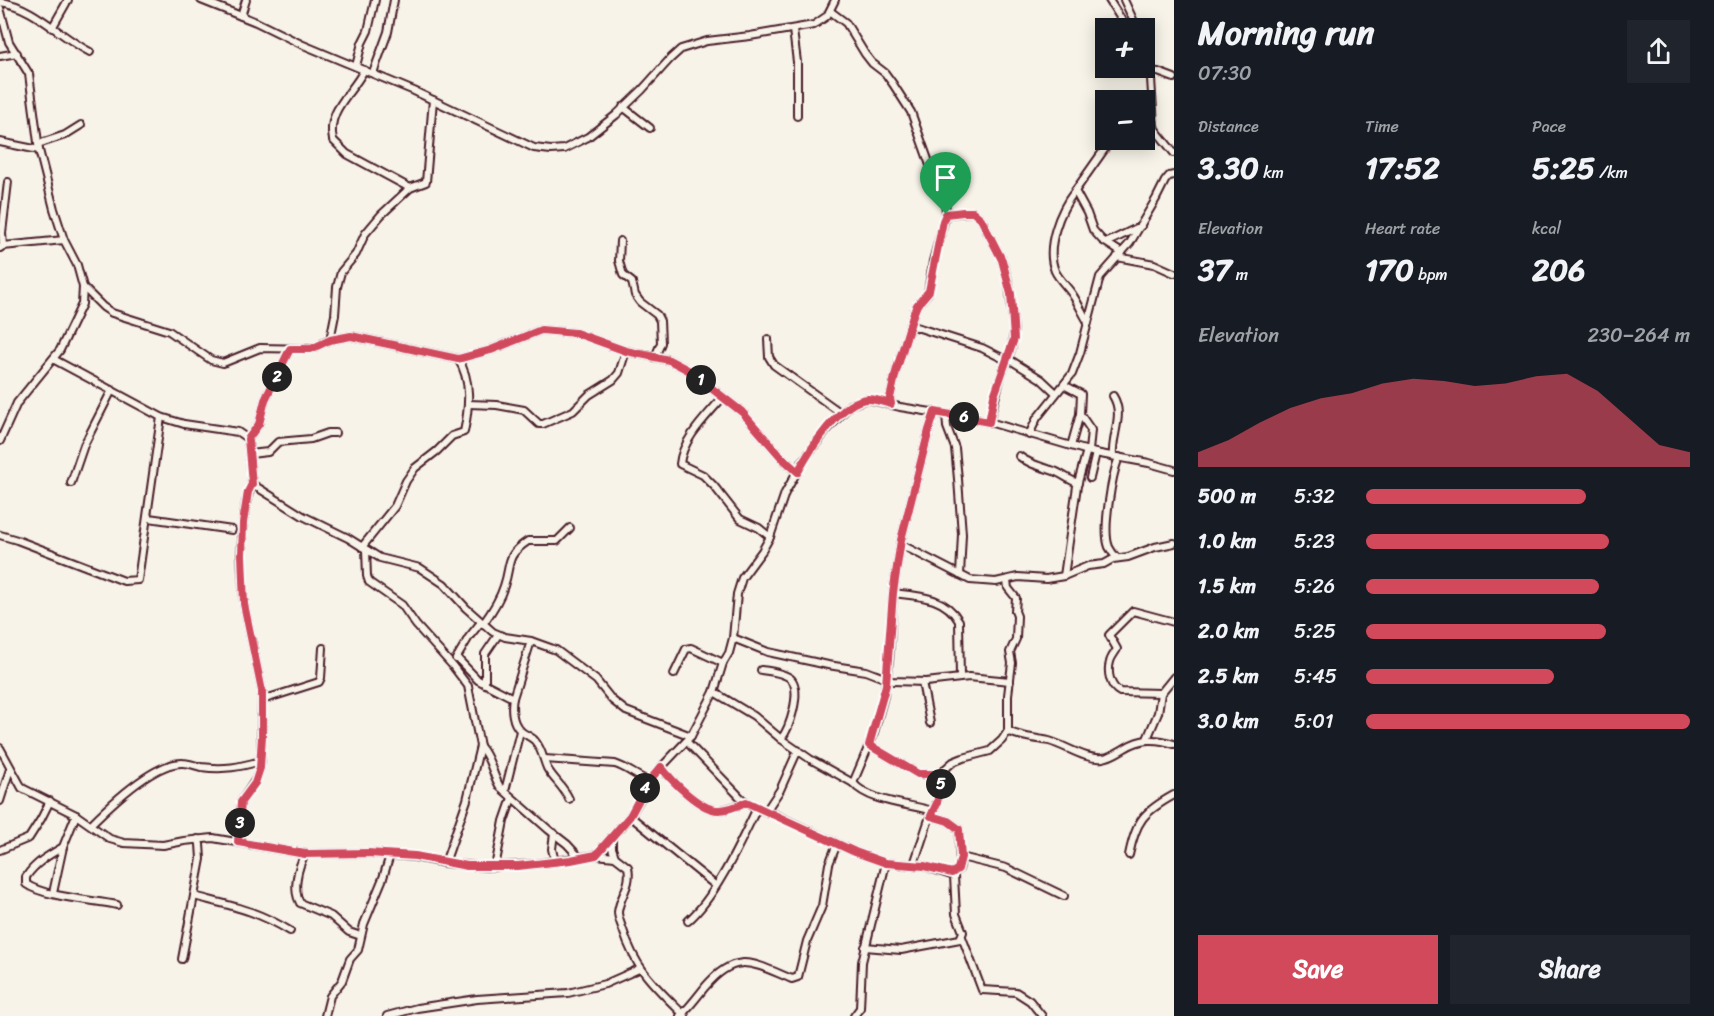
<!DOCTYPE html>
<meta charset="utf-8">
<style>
:root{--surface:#171b24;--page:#20242c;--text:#f1f3f6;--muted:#9ea1a6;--accent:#d1495b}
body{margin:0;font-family:Sriracha,sans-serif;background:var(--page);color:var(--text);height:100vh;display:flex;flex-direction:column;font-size:22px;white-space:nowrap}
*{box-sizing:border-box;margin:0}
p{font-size:20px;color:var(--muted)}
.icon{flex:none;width:33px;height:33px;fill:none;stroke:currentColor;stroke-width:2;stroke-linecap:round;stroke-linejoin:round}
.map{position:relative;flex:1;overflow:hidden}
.drawer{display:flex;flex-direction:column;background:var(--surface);width:540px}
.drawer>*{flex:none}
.fabs{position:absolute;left:1095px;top:18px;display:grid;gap:12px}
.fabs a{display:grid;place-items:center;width:60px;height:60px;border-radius:0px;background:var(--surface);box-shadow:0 3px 15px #0003;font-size:30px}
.pin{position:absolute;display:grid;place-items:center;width:51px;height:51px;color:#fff;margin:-62px -26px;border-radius:50% 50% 50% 0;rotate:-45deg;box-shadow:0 0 6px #0007}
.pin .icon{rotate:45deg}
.km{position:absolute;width:30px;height:30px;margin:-15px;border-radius:50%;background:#222;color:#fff;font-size:16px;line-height:30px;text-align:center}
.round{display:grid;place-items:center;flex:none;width:63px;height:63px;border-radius:0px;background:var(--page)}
.headline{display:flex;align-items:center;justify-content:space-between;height:102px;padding:0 24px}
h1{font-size:33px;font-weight:700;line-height:45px}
.stats{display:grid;grid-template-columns:repeat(3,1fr);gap:9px;height:102px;padding:6px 24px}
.stats div{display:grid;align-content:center}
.stats b{font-size:30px;font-weight:700}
.stats small{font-size:16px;font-weight:400}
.stats p{font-size:16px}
.chart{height:168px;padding:12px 24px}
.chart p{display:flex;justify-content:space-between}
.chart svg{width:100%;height:108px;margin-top:6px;fill:var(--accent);opacity:.7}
.cta{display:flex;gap:12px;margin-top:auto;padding:12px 24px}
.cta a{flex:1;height:69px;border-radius:0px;background:var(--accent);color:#fff;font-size:24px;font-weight:700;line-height:69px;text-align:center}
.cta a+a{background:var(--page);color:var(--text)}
ul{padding:0 24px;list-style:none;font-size:20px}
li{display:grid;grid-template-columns:96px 72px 1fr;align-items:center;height:45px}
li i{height:15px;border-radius:8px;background:var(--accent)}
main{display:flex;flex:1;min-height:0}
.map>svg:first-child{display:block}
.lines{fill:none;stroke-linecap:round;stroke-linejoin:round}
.minor-casing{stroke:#4a1f2b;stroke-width:10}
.minor{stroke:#f7f3e8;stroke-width:6}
.route-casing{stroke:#fff;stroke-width:12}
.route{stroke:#d1495b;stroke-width:8}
</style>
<main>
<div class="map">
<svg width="1174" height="1016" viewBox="0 0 1174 1016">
<rect width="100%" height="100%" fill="#f7f3e8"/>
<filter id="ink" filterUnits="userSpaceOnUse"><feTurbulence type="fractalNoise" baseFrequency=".0167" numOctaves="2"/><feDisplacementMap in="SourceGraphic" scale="12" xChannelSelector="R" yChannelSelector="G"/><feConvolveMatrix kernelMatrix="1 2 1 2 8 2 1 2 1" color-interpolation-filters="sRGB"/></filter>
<g filter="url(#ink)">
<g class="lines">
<defs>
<g id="minor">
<polyline points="201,0 256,22 301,44 414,91 534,148 551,150 564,149 588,137 616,115 642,90 670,59 681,49 707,41 750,36 814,25 827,16 835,0"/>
<polyline points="1109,0 1123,22 1137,28"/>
<polyline points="1124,0 1137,28"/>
<path d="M0,2C34,6 60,37 90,52"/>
<polyline points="0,8 9,42 29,74 39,150 54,209 64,240 77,265 83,287 82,304 60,350 17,403 0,441"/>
<polyline points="830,11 846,23 865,54 872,63 885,73 893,84 911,112 931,168 945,195 946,214 933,261 928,293 917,305 913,315 896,372 890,398 891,404"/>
<polyline points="241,16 246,0"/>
<polyline points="52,28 68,0"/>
<polyline points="793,30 797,62 797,116"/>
<polyline points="1144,52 1151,79 1154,125 1155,129 1174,153"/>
<polyline points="0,56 17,53"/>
<polyline points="356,66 362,43 368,31 375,0"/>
<path d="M364,70C352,94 326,110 333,140L347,154L410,188"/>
<polyline points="1150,71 1158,72 1174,78"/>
<polyline points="373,73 388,32 394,0"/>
<polyline points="623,107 650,128"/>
<polyline points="1111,140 1075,191 1087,213 1093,230 1102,240 1122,253"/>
<polyline points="0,142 39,150"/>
<polyline points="38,144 65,135 81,125"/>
<path d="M1075,191C1060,210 1045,247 1055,271C1059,280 1069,288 1074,297C1079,305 1083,314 1088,322"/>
<polyline points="946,214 973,212 981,219 1002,260 1009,284 1014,331 1012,347 1001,376 989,422"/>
<polyline points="620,241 619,261 623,275 632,282 635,295 640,302 657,315 660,321 661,343 655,357"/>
<polyline points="1108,242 1141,226"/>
<polyline points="3,246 2,233 8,182"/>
<polyline points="0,248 3,246 64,240"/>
<polyline points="1117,257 1154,264 1174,273"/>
<polyline points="83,287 103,307 112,313 169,331 211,360 223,363 260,348 311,349 330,340 351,336 458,359 491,350 541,330 576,333 626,351 669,360 688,370 742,412 782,458 798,472"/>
<polyline points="910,325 982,348 1006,360"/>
<polyline points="768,339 769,357 774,365 841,413"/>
<polyline points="330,340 335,315 337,287 341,272 356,254 365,234 381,215 410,188 426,182 433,100"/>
<polyline points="290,349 265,400 259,424 248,439 252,484 303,516 348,538 380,558 420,568 444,584 466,608 493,632 505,637 531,641 556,650 596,680 612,700 626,711 691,736"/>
<polyline points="1007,358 1041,379 1056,393"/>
<polyline points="53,359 161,417 184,424 238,432 248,439"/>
<polyline points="1064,385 1081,394 1080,414 1091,430 1089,451"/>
<path d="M1113,396C1125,415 1111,436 1113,456"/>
<path d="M723,397C708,415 682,439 680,464L703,475L714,486L740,519L759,528L770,537"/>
<polyline points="468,404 497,405 524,410 539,424 543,424 573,411 589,395 613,380 619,373 626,351"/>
<polyline points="946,414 947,427 955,448 958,479 962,534 960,575"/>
<polyline points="1029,435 1037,418 1072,374 1080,353 1100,277 1130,243 1156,199 1165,181 1169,176 1174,175"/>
<polyline points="1071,446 1080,414"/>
<polyline points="250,454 268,452 278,442 311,439 328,433 335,433"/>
<path d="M1019,456C1029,464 1039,466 1051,470C1060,472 1068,480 1078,483"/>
<polyline points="1090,478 1096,453"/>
<polyline points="71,483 84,445 112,390"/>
<polyline points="148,516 149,518 232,530"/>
<polyline points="0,535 17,540 124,581 138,580 161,417"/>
<polyline points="900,544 970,580 996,582 1018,577 1046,579 1064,576 1088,566 1104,564 1113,559 1128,557 1155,547 1174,543"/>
<path d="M362,547L395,506L406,481L415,468L437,451L452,436L464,432C469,408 472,380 458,359"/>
<polyline points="366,550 367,576 369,582 402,605 416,625 452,665 468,686 480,746 467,800 445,863"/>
<path d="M1117,558C1114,555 1111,551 1109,547C1102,530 1112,475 1119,457"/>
<polyline points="1064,576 1077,486 1087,450"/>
<path d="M1007,581L1008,588L1016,598L1015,611L1017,616L1016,639L1010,652L1012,663L1008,695V731C1021,738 1036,738 1049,741C1067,746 1085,760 1103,758C1111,757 1118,752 1125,748C1141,738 1156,738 1174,744"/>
<path d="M893,593C918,596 945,596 959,621L960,677"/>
<path d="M1174,622L1133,611L1109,635L1117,649C1115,653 1111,657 1110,662C1107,672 1110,687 1120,692L1161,693L1174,677"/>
<path d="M483,624C491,613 500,599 504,586C512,563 504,557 528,541H557L570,528"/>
<polyline points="733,638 768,652 828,665 866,671 892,681 926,682 969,677 1010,681"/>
<path d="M531,641L513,698C511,708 512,723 520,730C524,735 531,736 535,741C542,749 543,759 547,768C553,779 564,787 569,799"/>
<polyline points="457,658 478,680 513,698"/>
<polyline points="456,659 469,637 481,622"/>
<path d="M761,670C770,671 786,673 792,680C801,693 790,728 781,739"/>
<polyline points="674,674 686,649 691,648 723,663"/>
<polyline points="922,682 930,723"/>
<polyline points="485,684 485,654 498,635"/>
<path d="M714,692L754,716L781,739L810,759L853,783C869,802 910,804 933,811"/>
<polyline points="262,700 319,682 321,678 323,648"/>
<polyline points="1147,739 1158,713 1161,693"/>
<polyline points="687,742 742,799 752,806 776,815 855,852 886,863 924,866 954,876 956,914 963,932 960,939 901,950 865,947"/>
<polyline points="869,745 918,774 943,774"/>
<path d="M480,746C492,760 491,772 500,787L549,830L567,844L580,858"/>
<path d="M0,748L22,788L76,815L110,839L124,843L163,845L184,841L213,838L305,854L368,853L415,857L445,863L486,867L535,864L596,855L615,857L628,867C632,886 620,895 618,912C618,918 621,924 623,930C636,971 656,987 685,1016"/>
<path d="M545,759L615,764C628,768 637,777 649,781"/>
<path d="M661,767C672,781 700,810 718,810C728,810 738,805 746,802"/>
<polyline points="853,783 873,736 884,696 889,661 893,593 901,540 929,430 935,412"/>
<polyline points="505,791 520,731"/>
<polyline points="0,801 10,769"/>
<polyline points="766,811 780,790 798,750"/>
<polyline points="630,816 715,885"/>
<polyline points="931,816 948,821 959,829 960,865 959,869 952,873"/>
<path d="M91,824C110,805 155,762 183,763C189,763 196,766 201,767C225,770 239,767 261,761"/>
<polyline points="554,833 552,849 555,862"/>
<polyline points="612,839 612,848 615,857"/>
<polyline points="238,842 241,802 256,779 260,768 261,752 262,691 244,604 241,555 243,523 246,502 252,484"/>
<path d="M63,847C49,855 35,863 26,877V884C44,897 94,900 117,905"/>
<polyline points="0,850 29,838 41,819 50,801"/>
<path d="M305,854C298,867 292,889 300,903L331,916L349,932L361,936"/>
<polyline points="596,855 630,816 655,774 691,736 714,692 723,663 729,653 733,638 737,594 742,578 762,551 770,537 785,493 803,461 825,432 850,405 867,399 900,407 962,417 989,422 1095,453 1149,463 1174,470"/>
<path d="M1129,855C1136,821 1143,812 1174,795"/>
<polyline points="961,857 1006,868 1064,896"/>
<polyline points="914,864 928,822 937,803 945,769 953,762 963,758 990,751 1002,740 1008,731"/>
<polyline points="495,867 504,821 512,798"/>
<polyline points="53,893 63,847 76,815"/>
<path d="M194,896C232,906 256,910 290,931"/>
<path d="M688,921C716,897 741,841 757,808"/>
<polyline points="962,937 982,990 1016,992 1030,1001 1042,1016"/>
<polyline points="182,959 201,859 200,844 198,839"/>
<polyline points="325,1016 330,996 342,981 350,959 358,950 364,924 383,878 390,855"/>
<polyline points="387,1016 417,1008 477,999 568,993 605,984 639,969"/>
<path d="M680,1016C689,1008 697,997 705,987C736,950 753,963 792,979L798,977L807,941L822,906L829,864L837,844"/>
<polyline points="854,1016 860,1008 862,962 886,863"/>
</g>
</defs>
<use href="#minor" class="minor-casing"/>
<use href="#minor" class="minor"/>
</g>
</g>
<g class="lines" filter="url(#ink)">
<defs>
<path id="route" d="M963,212H973L981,219L1002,260L1011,294L1014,339L994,396L989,422L935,412L929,430L901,540L893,593L886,685L869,745L918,774H943L937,803L931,816L948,821L959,829L961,857L958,869L952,873L924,866L886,863L855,852L746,802C738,806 728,810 718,810C700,810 672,781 661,767L649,781L630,816L596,855L571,860L518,866H467L415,856L368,853L305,854L238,842L241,802L255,783L260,768L262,736V691L244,604L242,555L243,523L248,492L252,484L248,439L259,424L265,400L290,349H311L330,340L351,336L458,359L491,350L541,330L576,333L626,351L669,360L688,370L742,412L782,458L798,472C809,451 842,399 868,399C875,399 884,402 891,404L890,398L896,372L913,315L917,305L929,291L943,221L946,214Z"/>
</defs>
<use href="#route" class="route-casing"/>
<use href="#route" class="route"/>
</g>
</svg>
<div class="fabs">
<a>+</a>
<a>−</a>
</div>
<div class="pin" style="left:946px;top:214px;background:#1e9e55"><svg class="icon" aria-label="arrive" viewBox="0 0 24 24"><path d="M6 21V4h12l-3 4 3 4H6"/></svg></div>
<b class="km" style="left:701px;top:380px">1</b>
<b class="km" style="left:277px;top:377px">2</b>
<b class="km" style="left:240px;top:823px">3</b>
<b class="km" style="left:645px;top:788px">4</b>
<b class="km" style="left:941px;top:784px">5</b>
<b class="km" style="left:964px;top:417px">6</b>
</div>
<section class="drawer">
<div class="headline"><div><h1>Morning run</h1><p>07:30</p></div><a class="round"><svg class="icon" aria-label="share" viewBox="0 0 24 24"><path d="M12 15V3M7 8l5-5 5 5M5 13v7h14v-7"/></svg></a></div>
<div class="stats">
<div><p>Distance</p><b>3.30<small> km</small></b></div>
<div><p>Time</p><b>17:52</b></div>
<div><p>Pace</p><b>5:25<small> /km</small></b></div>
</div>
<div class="stats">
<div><p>Elevation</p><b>37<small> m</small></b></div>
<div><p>Heart rate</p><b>170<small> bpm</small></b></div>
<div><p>kcal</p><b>206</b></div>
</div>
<div class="chart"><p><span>Elevation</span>230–264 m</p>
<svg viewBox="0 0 160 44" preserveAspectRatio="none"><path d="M0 44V38L10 33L20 26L30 20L40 16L50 14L60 10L70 8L80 9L90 11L100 10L110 7L120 6L130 13L140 24L150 35L160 38V44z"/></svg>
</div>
<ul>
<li><b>500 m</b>5:32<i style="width:68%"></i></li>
<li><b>1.0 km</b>5:23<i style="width:75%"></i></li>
<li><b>1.5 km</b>5:26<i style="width:72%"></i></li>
<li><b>2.0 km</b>5:25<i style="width:74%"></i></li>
<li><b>2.5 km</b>5:45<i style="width:58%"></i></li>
<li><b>3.0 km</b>5:01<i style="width:100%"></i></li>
</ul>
<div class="cta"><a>Save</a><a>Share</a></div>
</section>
</main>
